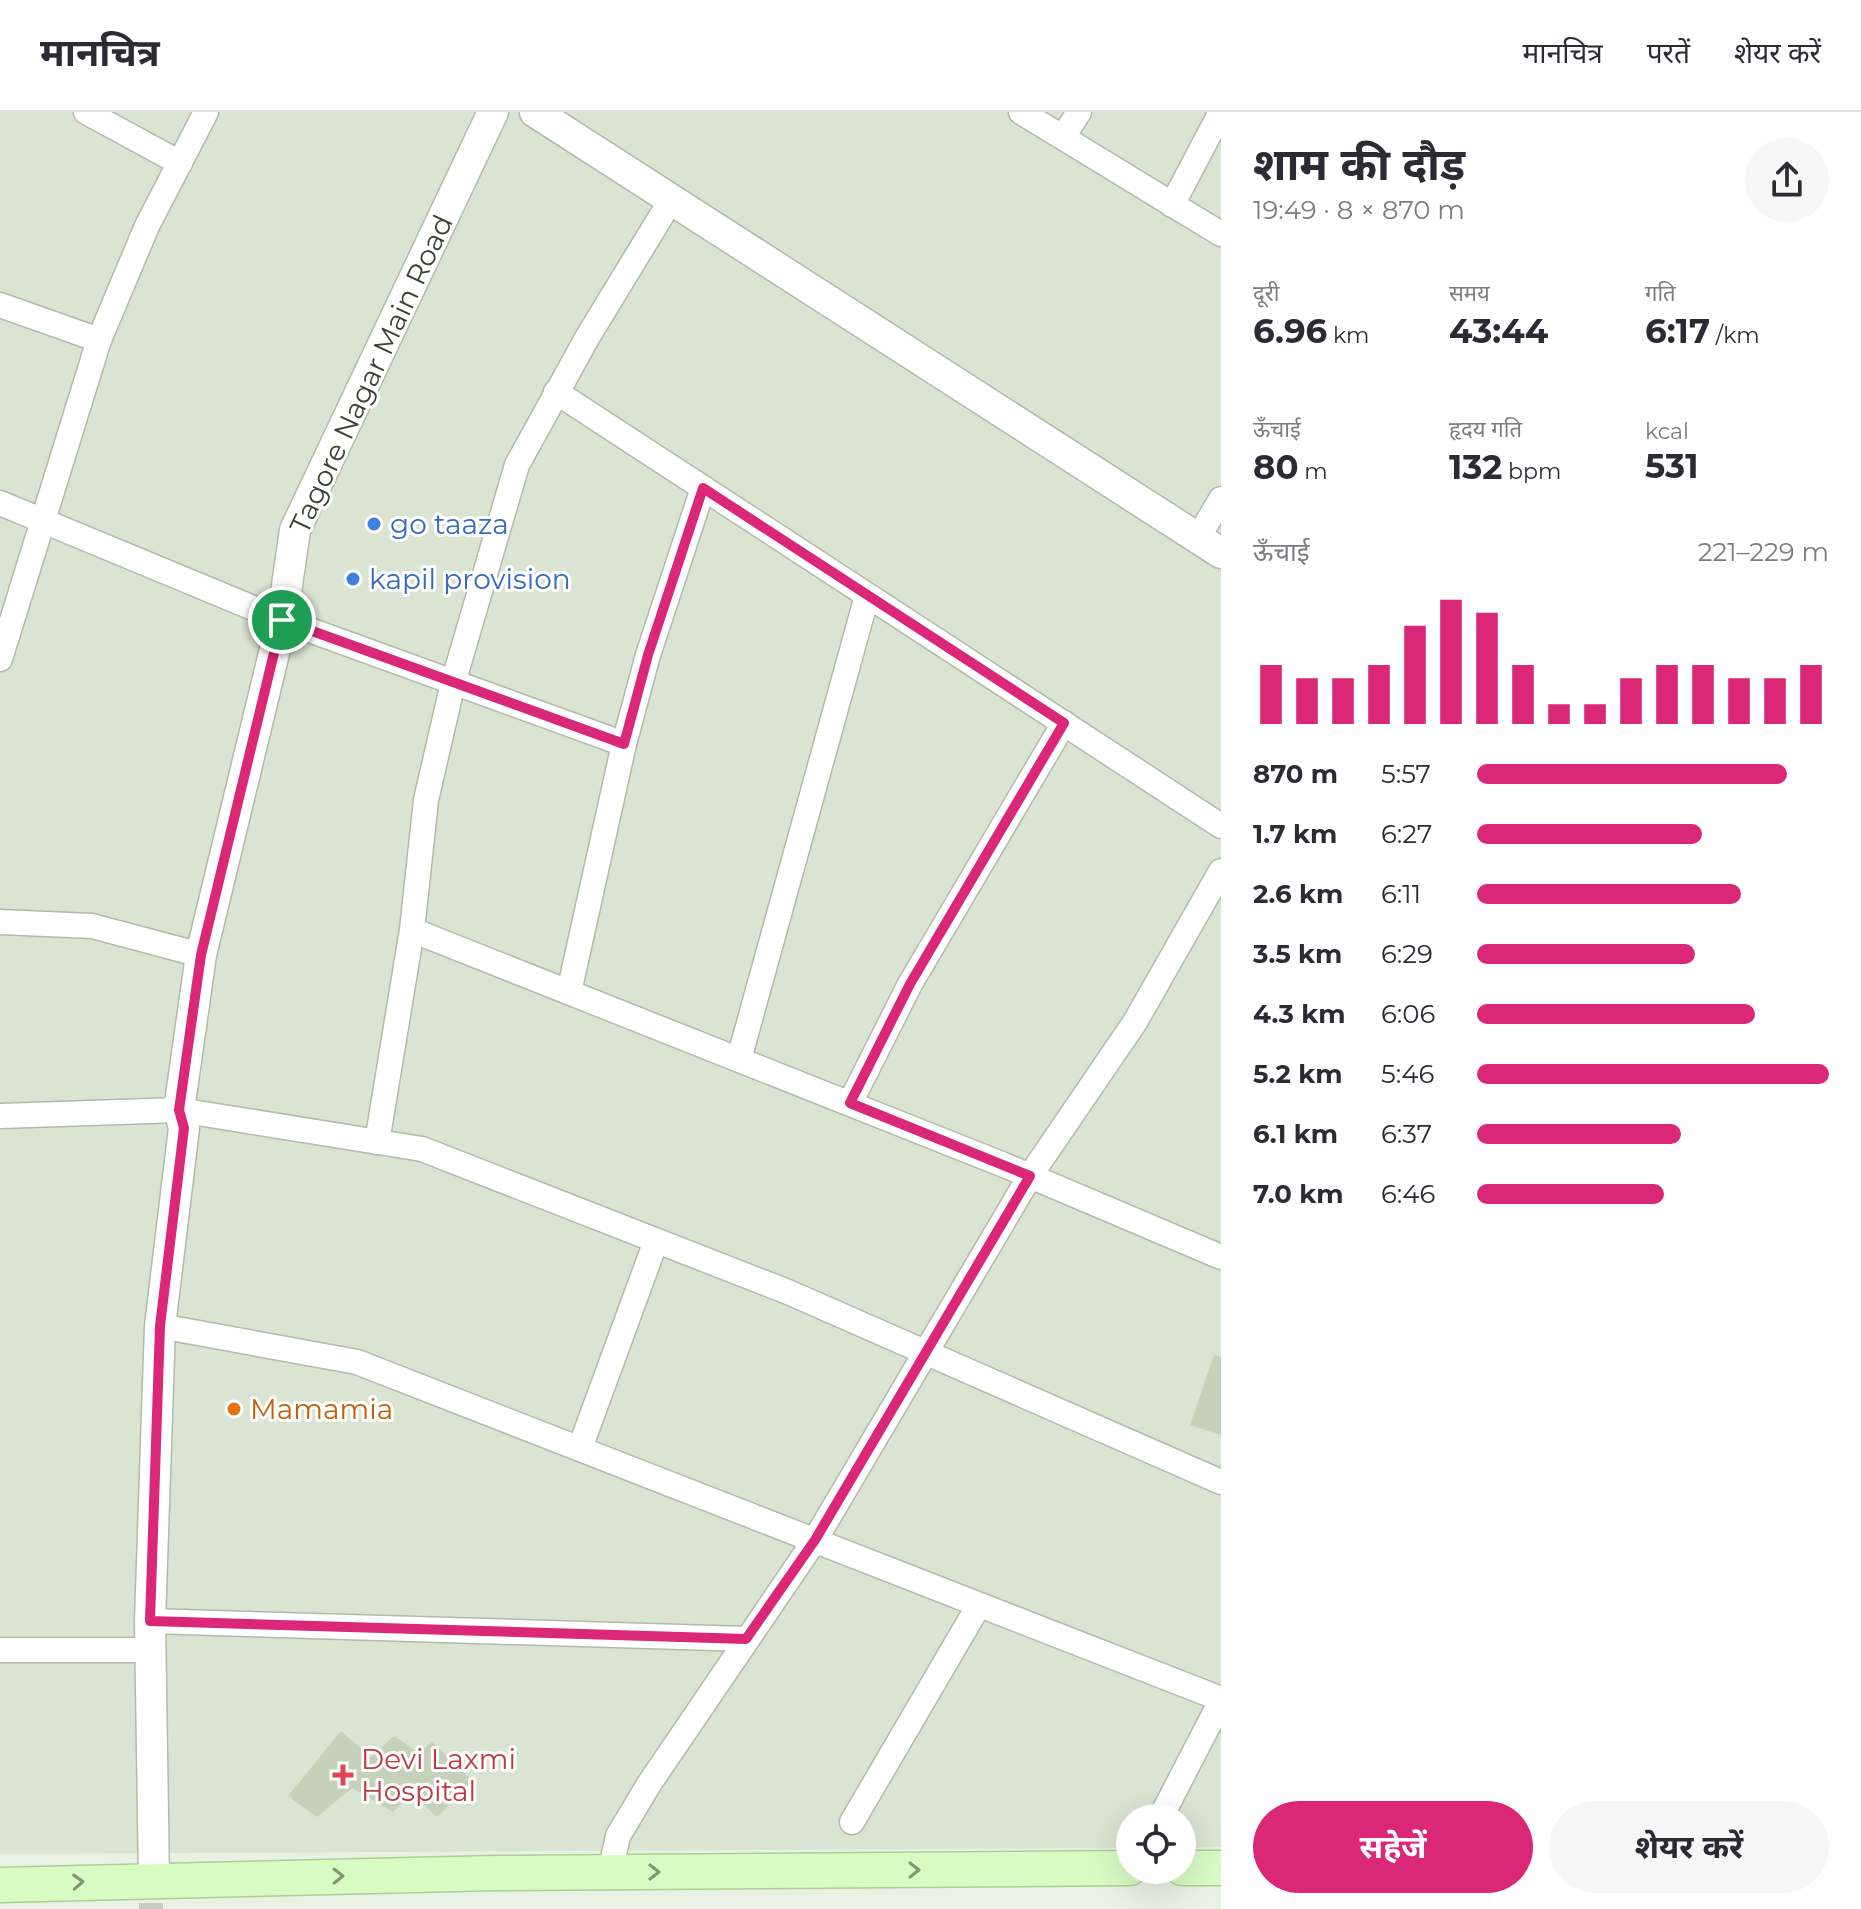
<!DOCTYPE html>
<html lang="hi">
<meta charset="utf-8">
<style>
:root{--surface:#fff;--page:#f7f7f7;--text:#2b2b33;--muted:#7c7c81;--line:#e1e1e2;--accent:#db2777}
body{margin:0;font-family:Montserrat,"Noto Sans Devanagari",sans-serif;background:var(--page);color:var(--text);height:100vh;display:flex;flex-direction:column;font-size:30px;white-space:nowrap}
*{box-sizing:border-box;margin:0}
p{font-size:26px;color:var(--muted)}
.icon{flex:none;width:44px;height:44px;fill:none;stroke:currentColor;stroke-width:2;stroke-linecap:round;stroke-linejoin:round}
.map{position:relative;flex:1;overflow:hidden}
.side{display:flex;flex-direction:column;background:var(--surface);width:640px}
.side>*{flex:none}
.buttons{position:absolute;left:1116px;top:1692px;display:grid;gap:16px}
.buttons a{display:grid;place-items:center;width:80px;height:80px;border-radius:50%;background:var(--surface);box-shadow:0 8px 32px #0002;font-size:40px}
.pin{position:absolute;display:grid;place-items:center;width:68px;height:68px;color:#fff;margin:-34px;border:4px solid #fff;border-radius:50%;box-shadow:0 2px 8px #0007}
.round{display:grid;place-items:center;flex:none;width:84px;height:84px;border-radius:42px;background:var(--page)}
.headline{display:flex;align-items:center;justify-content:space-between;height:136px;padding:0 32px}
h1{font-size:44px;font-weight:700;line-height:60px}
.stats{display:grid;grid-template-columns:repeat(3,1fr);gap:12px;height:136px;padding:8px 32px}
.stats div{display:grid;align-content:center}
.stats b{font-size:34px;font-weight:700}
.stats small{font-size:22px;font-weight:400}
.stats p{font-size:22px}
.chart{height:224px;padding:16px 32px}
.chart p{display:flex;justify-content:space-between}
.chart svg{width:100%;height:144px;margin-top:8px;stroke:var(--accent);stroke-width:6}
.button{display:flex;gap:16px;margin-top:auto;padding:16px 32px}
.button a{flex:1;height:92px;border-radius:48px;background:var(--accent);color:#fff;font-size:32px;font-weight:700;line-height:92px;text-align:center}
.button a+a{background:var(--page);color:var(--text)}
ul{padding:0 32px;list-style:none;font-size:26px}
li{display:grid;grid-template-columns:128px 96px 1fr;align-items:center;height:60px}
li i{height:20px;border-radius:10px;background:var(--accent)}
header{display:flex;align-items:center;gap:48px;box-sizing:border-box;height:112px;padding:0 40px;background:var(--surface);border-bottom:2px solid var(--line)}
header strong{font-size:38px}
nav{display:flex;gap:44px;margin-inline-start:auto;font-size:28px}
main{display:flex;flex:1;min-height:0}
.map>svg:first-child{display:block}
.residential{fill:#dae4d2}
.building{fill:#c6d1ba}
.lines{fill:none;stroke-linecap:round;stroke-linejoin:round}
.minor-tunnel{stroke:#c6cec1;stroke-width:24;stroke-dasharray:24 12;stroke-linecap:butt}
.minor-casing{stroke:#b1bba7;stroke-width:27}
.tertiary-casing{stroke:#b1bba7;stroke-width:33}
.secondary-casing{stroke:#acce96;stroke-width:37}
.minor{stroke:#fff;stroke-width:24}
.tertiary{stroke:#fff;stroke-width:30}
.secondary{stroke:#d8fbc4;stroke-width:34}
.oneway{stroke:#829575}
.route-casing{stroke:#fff;stroke-width:16}
.route{stroke:#db2777;stroke-width:10}
.shop-dot{fill:#3f7fe0;stroke:#fff;stroke-width:3}
.food-dot{fill:#e8710a;stroke:#fff;stroke-width:3}
.health-dot{fill:#e0444e;stroke:#fff;stroke-width:3}
.labels{text-anchor:middle;stroke-width:6;stroke-linejoin:round;paint-order:stroke}
.street-label{font-size:28px;fill:#3b4234;stroke:#fff}
.shop-label{font-size:28px;fill:#366cbe;stroke:#fff;text-anchor:start}
.food-label{font-size:28px;fill:#c56008;stroke:#fff;text-anchor:start}
.health-label{font-size:28px;fill:#be3a42;stroke:#fff;text-anchor:start}
</style>
<header>
<strong>मानचित्र</strong>
<nav><a>मानचित्र</a><a>परतें</a><a>शेयर करें</a></nav>
</header>
<main>
<div class="map">
<svg width="1221" height="1797" viewBox="0 0 1221 1797">
<rect width="100%" height="100%" fill="#e9f1e4"/>
<polygon class="residential" points="0,0 1221,0 1221,1735 1182,1736 1182,1706 1130,1706 1130,1736 0,1742"/>
<g class="building">
<polygon points="1214,1243 1221,1245 1221,1323 1190,1313"/>
<polygon points="341,1619 371,1645 394,1624 419,1641 432,1630 473,1669 437,1705 411,1681 393,1700 352,1676 317,1705 288,1684"/>
</g>
<g class="lines">
<polyline class="minor-tunnel" points="151,1797 151,1791"/>
<defs>
<g id="minor">
<polyline points="86,0 180,51"/>
<polyline points="1021,0 1221,122"/>
<polyline points="1063,25 1079,0"/>
<polyline points="1172,93 1221,0"/>
<polyline points="0,193 99,228"/>
<polyline points="556,280 1221,714"/>
<polyline points="0,391 282,508 624,632"/>
<polyline points="1198,426 1221,387"/>
<polyline points="0,547 99,228 147,114 206,0"/>
<polyline points="0,810 92,814 201,843"/>
<polyline points="412,818 1004,1053 1221,1145"/>
<polyline points="569,880 624,632 648,543 703,376"/>
<polyline points="739,947 867,484"/>
<polyline points="850,991 910,872 1064,611"/>
<polyline points="0,1004 179,998 422,1037 788,1180 1221,1370"/>
<polyline points="377,1030 412,818 426,688 453,571 517,353 587,226 671,88"/>
<polyline points="160,1214 357,1250 1221,1587"/>
<polyline points="580,1336 656,1129"/>
<polyline points="150,1509 746,1527"/>
<polyline points="0,1538 151,1538"/>
<polyline points="1164,1699 1221,1589"/>
<polyline points="852,1710 979,1493"/>
<polyline points="610,1760 618,1724 649,1672 815,1428 1030,1064 1135,910 1221,759"/>
</g>
<g id="tertiary">
<polyline points="535,0 1221,441"/>
<polyline points="154,1768 150,1509 160,1214 184,1016 179,998 201,843 282,508 295,418 493,0"/>
</g>
<g id="secondary">
<polyline points="1182,1756 1221,1756"/>
<polyline points="0,1773 497,1761 1130,1756"/>
</g>
</defs>
<use href="#minor" class="minor-casing"/>
<use href="#tertiary" class="tertiary-casing"/>
<use href="#secondary" class="secondary-casing"/>
<use href="#minor" class="minor"/>
<use href="#tertiary" class="tertiary"/>
<use href="#secondary" class="secondary"/>
</g>
<defs><path id="oneway-chevron" d="M-2-3.5L2.5 0L-2 3.5" fill="none" stroke-width="1.6" stroke-linecap="round" stroke-linejoin="round" transform="scale(2)"/></defs>
<g class="oneway">
<use href="#oneway-chevron" transform="translate(914 1758)"/>
<use href="#oneway-chevron" transform="translate(654 1760)"/>
<use href="#oneway-chevron" transform="translate(338 1764) rotate(-1)"/>
<use href="#oneway-chevron" transform="translate(78 1770) rotate(-2)"/>
</g>
<g class="lines">
<defs>
<polygon id="route" points="703,376 1064,611 910,872 850,991 1030,1064 815,1428 746,1527 150,1509 160,1214 184,1016 179,998 201,843 282,508 624,632 648,543"/>
</defs>
<use href="#route" class="route-casing"/>
<use href="#route" class="route"/>
</g>
<g class="shop-dot">
<circle cx="374" cy="412" r="8"/>
<circle cx="353" cy="467" r="8"/>
</g>
<circle class="food-dot" cx="234" cy="1297" r="8"/>
<path class="health-dot" d="M339 1651h8v8h8v8h-8v8h-8v-8h-8v-8h8z"/>
<g class="labels">
<g class="street-label">
<text transform="translate(371 262) rotate(-65)" y="10">Tagore Nagar Main Road</text>
</g>
<g class="shop-label">
<text x="390" y="422">go taaza</text>
<text x="369" y="477">kapil provision</text>
</g>
<g class="food-label">
<text x="250" y="1307">Mamamia</text>
</g>
<g class="health-label">
<text x="361" y="1657">Devi Laxmi<tspan x="361" dy="32">Hospital</tspan></text>
</g>
</g>
</svg>
<div class="buttons">
<a><svg class="icon" aria-label="locate" viewBox="0 0 24 24"><circle cx="12" cy="12" r="6"/><path d="M12 2v4M12 18v4M2 12h4M18 12h4"/></svg></a>
</div>
<div class="pin" style="left:282px;top:508px;background:#1e9e55"><svg class="icon" aria-label="arrive" viewBox="0 0 24 24"><path d="M6 21V4h12l-3 4 3 4H6"/></svg></div>
</div>
<section class="side">
<div class="headline"><div><h1>शाम की दौड़</h1><p>19:49 · 8 × 870 m</p></div><a class="round"><svg class="icon" aria-label="share" viewBox="0 0 24 24"><path d="M12 15V3M7 8l5-5 5 5M5 13v7h14v-7"/></svg></a></div>
<div class="stats">
<div><p>दूरी</p><b>6.96<small> km</small></b></div>
<div><p>समय</p><b>43:44</b></div>
<div><p>गति</p><b>6:17<small> /km</small></b></div>
</div>
<div class="stats">
<div><p>ऊँचाई</p><b>80<small> m</small></b></div>
<div><p>हृदय गति</p><b>132<small> bpm</small></b></div>
<div><p>kcal</p><b>531</b></div>
</div>
<div class="chart"><p><span>ऊँचाई</span>221–229 m</p>
<svg viewBox="0 0 160 44" preserveAspectRatio="none"><path d="M5 44V26M15 44V30M25 44V30M35 44V26M45 44V14M55 44V6M65 44V10M75 44V26M85 44V38M95 44V38M105 44V30M115 44V26M125 44V26M135 44V30M145 44V30M155 44V26"/></svg>
</div>
<ul>
<li><b>870 m</b>5:57<i style="width:88%"></i></li>
<li><b>1.7 km</b>6:27<i style="width:64%"></i></li>
<li><b>2.6 km</b>6:11<i style="width:75%"></i></li>
<li><b>3.5 km</b>6:29<i style="width:62%"></i></li>
<li><b>4.3 km</b>6:06<i style="width:79%"></i></li>
<li><b>5.2 km</b>5:46<i style="width:100%"></i></li>
<li><b>6.1 km</b>6:37<i style="width:58%"></i></li>
<li><b>7.0 km</b>6:46<i style="width:53%"></i></li>
</ul>
<div class="button"><a>सहेजें</a><a>शेयर करें</a></div>
</section>
</main>
